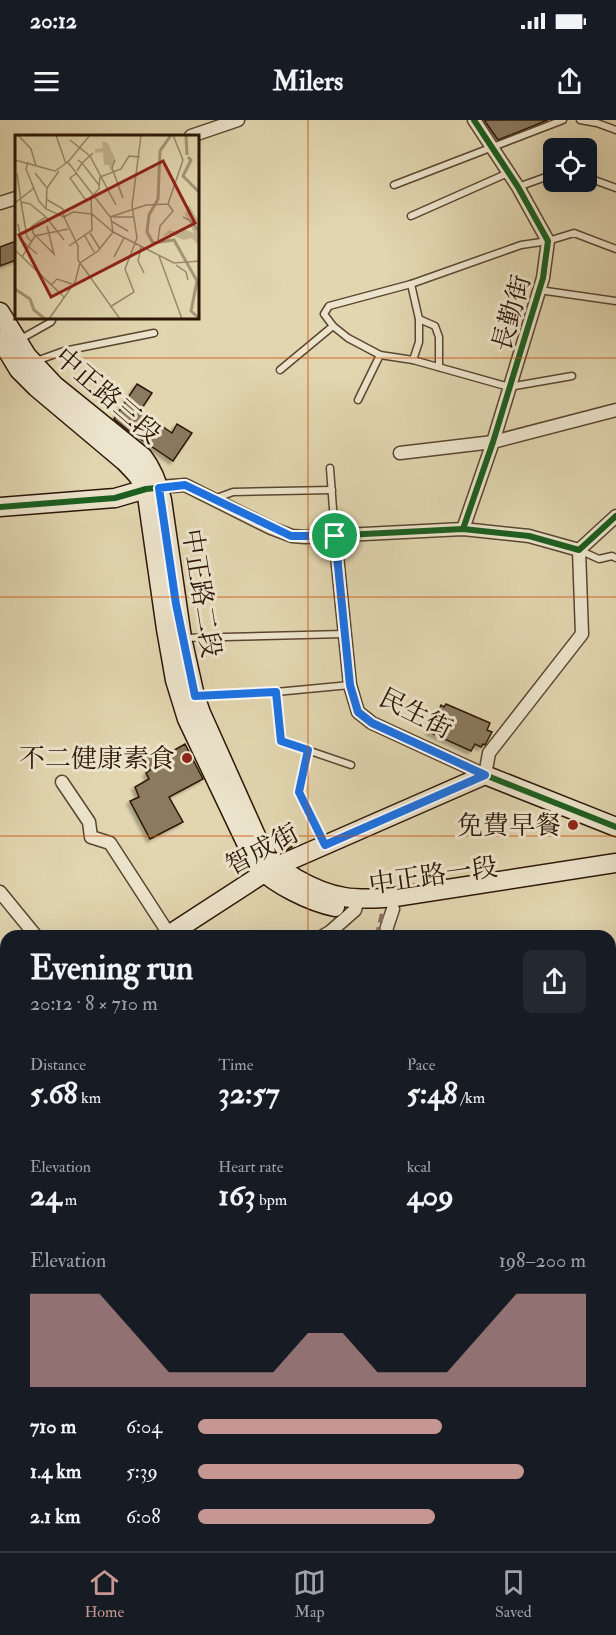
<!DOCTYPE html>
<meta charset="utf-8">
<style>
:root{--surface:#171b24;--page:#242831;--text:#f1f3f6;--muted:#9ea1a6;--line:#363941;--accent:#c59692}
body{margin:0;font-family:"IM FELL Double Pica","Noto Serif TC",serif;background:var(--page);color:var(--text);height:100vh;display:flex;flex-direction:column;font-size:22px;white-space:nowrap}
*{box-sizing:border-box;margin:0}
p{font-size:20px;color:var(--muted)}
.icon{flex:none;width:33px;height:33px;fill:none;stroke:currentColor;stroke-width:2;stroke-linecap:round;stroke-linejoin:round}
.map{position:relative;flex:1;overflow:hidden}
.panel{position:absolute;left:0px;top:810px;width:616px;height:621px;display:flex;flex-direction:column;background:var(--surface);border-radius:18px 18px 0 0;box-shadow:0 6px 24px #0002}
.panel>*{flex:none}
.tools{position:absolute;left:543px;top:18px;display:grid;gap:12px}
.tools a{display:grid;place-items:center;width:54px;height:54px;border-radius:9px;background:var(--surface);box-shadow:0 6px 24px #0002;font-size:30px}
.pin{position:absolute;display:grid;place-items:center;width:51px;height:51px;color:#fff;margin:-26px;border:3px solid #fff;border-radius:50%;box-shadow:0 2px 6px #0007}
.round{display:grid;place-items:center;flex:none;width:63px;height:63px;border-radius:9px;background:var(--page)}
.summary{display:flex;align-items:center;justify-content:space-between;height:102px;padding:0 30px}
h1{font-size:33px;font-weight:800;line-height:45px}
.metrics{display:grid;grid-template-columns:repeat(3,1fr);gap:9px;height:102px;padding:6px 30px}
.metrics div{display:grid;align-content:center}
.metrics b{font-size:30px;font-weight:800}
.metrics small{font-size:16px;font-weight:400}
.metrics p{font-size:16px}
.chart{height:168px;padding:12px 30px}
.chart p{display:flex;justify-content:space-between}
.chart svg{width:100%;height:108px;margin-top:6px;fill:var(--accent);opacity:.7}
ul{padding:0 30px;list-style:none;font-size:20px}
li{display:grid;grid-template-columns:96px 72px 1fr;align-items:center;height:45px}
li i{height:15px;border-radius:8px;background:var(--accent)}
.status{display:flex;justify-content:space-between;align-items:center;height:42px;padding:0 30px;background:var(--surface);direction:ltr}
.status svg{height:16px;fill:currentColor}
header{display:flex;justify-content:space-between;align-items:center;height:78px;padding:0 30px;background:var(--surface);font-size:27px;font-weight:800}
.tabs{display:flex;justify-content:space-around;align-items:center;height:84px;border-top:2px solid var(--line);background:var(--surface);font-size:16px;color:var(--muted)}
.tabs a{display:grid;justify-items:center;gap:3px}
.tabs .selected{color:var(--accent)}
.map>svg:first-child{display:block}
.green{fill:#c2b593;stroke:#77664c;stroke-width:1.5}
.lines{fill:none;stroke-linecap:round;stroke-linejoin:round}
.stream{stroke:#736249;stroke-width:3}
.river{stroke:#a39576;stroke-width:20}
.building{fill:#8a7a5e;stroke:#2c1606;stroke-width:1.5;filter:url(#shadow)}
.lane-casing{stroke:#594630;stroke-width:9}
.street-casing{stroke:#594630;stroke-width:15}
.secondary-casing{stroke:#2c1606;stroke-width:21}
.lane{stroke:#ece4cc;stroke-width:6}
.street{stroke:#ece4cc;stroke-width:12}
.secondary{stroke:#ece4cc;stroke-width:18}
.quiet{stroke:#8d6e63;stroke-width:4.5;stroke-dasharray:9 4.5;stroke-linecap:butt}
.cycleway-casing{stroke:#ece4cc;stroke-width:10}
.cycleway{stroke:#1b5e20;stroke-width:6}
.route-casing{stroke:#fff;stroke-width:12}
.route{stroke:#1a73e8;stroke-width:8}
.grid{fill:none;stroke:#cc4f0b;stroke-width:1.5;stroke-opacity:0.55}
.poi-dot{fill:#8f2418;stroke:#ece4cc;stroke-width:2}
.labels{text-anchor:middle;stroke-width:6;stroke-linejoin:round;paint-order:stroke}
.street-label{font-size:26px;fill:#2c1606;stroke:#ece4cc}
.poi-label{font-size:26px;fill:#2c1606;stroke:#ece4cc;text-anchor:end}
.inset-river{fill:none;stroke:#a39576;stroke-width:3}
.inset-road{fill:none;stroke:#99896c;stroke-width:1.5}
.view{fill:#8f2418;fill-opacity:0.15;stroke:#8f2418;stroke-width:3}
.inset-edge{fill:none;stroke:#2c1606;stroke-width:3}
</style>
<div class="status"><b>20:12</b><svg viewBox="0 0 49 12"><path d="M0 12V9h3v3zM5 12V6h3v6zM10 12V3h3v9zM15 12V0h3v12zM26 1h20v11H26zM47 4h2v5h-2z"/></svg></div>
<header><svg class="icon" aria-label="menu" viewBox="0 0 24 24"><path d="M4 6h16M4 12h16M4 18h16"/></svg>Milers<svg class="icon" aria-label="share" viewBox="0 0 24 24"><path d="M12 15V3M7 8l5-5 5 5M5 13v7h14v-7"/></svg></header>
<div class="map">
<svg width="616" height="1431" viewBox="0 0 616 1431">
<defs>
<filter id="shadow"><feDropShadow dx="-3" dy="3" stdDeviation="1.5" flood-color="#0004"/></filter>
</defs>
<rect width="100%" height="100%" fill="#e1d6b0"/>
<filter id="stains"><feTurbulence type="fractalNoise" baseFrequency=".00333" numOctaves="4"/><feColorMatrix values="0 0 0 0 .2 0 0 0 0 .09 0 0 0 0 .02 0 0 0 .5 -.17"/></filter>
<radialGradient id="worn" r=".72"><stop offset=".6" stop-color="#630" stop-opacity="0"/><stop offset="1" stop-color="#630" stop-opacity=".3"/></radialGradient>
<g class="green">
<polygon points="6,1199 6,1241 0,1249 0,1205"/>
<polygon points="6,1281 6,1311 0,1316 0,1283"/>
<polygon points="0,1391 6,1391 6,1425 145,1425 150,1431 0,1431"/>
</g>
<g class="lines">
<polyline class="stream" points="615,1431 616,1430"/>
<g class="river">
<polyline points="0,1111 6,1089"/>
<polyline points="610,1413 616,1417"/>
</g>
</g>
<g class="building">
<polygon points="484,0 548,0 498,20"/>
<polygon points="16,121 16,140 0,146 0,127"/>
<polygon points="137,264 152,273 140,291 172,313 177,304 192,313 173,341 130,312 114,299"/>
<polygon points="446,584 490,603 487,610 492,612 485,625 483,624 481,627 475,624 471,631 429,612 428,609 433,597 435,599 441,585 444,587"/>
<polygon points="185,624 203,659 169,677 183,702 150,719 130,681 139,677 135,667 149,659 146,653 150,650 143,636 155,630 156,635 168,628 171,632"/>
<polygon points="284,711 292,727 280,733 270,719"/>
</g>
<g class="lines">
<defs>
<g id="lane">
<polyline points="580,0 597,3 616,10"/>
<polyline points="586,57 616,68"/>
<polyline points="394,65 563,0"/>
<polyline points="518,67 554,54"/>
<polyline points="411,96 508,53"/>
<polyline points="411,164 419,199 419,222 413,240"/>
<polyline points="539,170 616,181"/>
<polyline points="419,199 435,206 439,217 439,247"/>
<polyline points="19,220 51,202 53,198"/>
<polyline points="36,241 64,231 154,213"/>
<polyline points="280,250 333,206"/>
<polyline points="572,256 509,267 413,240 380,235 348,218 333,206 324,194 329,186 411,164 521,125 548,121 574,113 616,129"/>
<polyline points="358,280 380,235"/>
<polyline points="330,348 335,416"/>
<polyline points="214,379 233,372 332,370"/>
<polyline points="579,430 599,439 612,436 616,438"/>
<polyline points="183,518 344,514"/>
<polyline points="276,572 281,621 351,645"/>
<polyline points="196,576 276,572 350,565"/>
<polyline points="308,630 299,672 325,724"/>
<polyline points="0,862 6,865"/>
<polyline points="0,1398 6,1397"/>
</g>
<g id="street">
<polyline points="191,16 238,0"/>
<polyline points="0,83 16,78"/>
<polyline points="400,333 493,322 616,290"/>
<polyline points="159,367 185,365 271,408 292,416 305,417 463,409 529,416 579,430 616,396"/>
<polyline points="463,409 493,322 543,158 548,121 518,67 474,0"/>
<polyline points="335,416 350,565 358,592 372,603 485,655 489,633 582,514 579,430"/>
<polyline points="62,662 89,702 91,717 110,723 169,814"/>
<polyline points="0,772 36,816"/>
<polyline points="323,816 330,812 355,790 358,778"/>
<polyline points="384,816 393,789"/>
<polyline points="610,886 616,886"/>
<polyline points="610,990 616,991"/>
<polyline points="610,1170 616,1174"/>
<polyline points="375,1425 380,1431"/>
</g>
<g id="secondary">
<path d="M0,192L27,236L54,265L143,337C153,350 158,364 162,380L182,518L195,576L201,593L262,729C271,742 283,751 297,759C332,779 355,781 395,777L616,743"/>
<path d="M0,219L19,250L36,267L124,341C133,350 140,357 146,369L166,509L175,560L187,599L257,746C274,764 310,782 335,787"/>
<polyline points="0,387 115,378 146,369 157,368"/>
<polyline points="167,816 264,753 277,746 485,655 616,707"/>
<polyline points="0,937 6,933"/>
</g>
</defs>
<use href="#lane" class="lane-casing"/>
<use href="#street" class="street-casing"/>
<use href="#secondary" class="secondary-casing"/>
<use href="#lane" class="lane"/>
<use href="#street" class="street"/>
<use href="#secondary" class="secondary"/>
<polyline class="quiet" points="377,816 383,790"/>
<defs>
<g id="cycleway">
<polyline points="0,387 115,378 146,369 185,365 271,408 292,416 305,417 463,409 529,416 579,430 616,396"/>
<polyline points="463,409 493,322 543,158 548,121 518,67 474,0"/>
<polyline points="335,416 350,565 358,592 372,603 485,655 616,707"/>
</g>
</defs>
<use href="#cycleway" class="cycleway-casing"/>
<use href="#cycleway" class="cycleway"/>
</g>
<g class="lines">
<defs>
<polygon id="route" points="185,365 291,416 335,416 350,565 358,592 372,603 485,655 325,725 299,672 308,630 281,621 276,572 195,576 176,484 159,368"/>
</defs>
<use href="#route" class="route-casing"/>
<use href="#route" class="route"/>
</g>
<path class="grid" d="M308,0V816M0,238H616M0,477H616M0,716H616M0,954H6M610,954H616M0,1192H6M610,1192H616M308,1425V1431"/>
<g class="poi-dot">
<circle cx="187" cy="638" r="6"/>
<circle cx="573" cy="705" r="6"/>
</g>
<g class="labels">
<g class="street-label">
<text transform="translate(511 193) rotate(-74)" y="9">長勤街</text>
<text transform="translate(108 275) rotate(41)" y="9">中正路三段</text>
<text transform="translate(202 473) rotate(81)" y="9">中正路二段</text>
<text transform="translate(416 593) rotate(27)" y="9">民生街</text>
<text transform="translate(262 729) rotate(-28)" y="9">智成街</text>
<text transform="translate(433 755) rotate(-8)" y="9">中正路一段</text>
</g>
<g class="poi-label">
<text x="175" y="647">不二健康素食</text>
<text x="561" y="714">免費早餐</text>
</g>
</g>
<g transform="translate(15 15)">
<rect width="184" height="184" fill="#e1d6b0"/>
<path d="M87,7H92L100,23L96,37L94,30H89L88,17L80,18V14L88,13ZM174,70L184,87V111L177,103L169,105L154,99L146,102L154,95L165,98L166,93L179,98L170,79Z" fill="#c2b593"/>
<path class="inset-river" d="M156,0L145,16L143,64L134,80L132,97L138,108L159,105L182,146L176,176L185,184M171,0L172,20M173,22L176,25L168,41L185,58M0,154L15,164L19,175L30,184"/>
<path class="inset-road" d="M3,0L16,14L21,31M41,0L51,29M55,5L75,21L101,70M0,25L40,36L53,27M63,25L67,28L78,18M100,25L97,33L108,63M13,27L11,34L24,66L31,74L49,82L63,111V125L105,184M53,27L75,0M62,36L67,28L84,50M2,38L6,67L15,69L31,82L49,105M20,38L32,53M62,38L55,43L70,64H75M31,64L48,74L49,82L58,77L77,79M6,67L12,102L16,106M0,68L19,53M31,74L32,53L44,36M77,79L98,97L159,128L185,126M31,82L17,91L18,98L39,119L32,91M95,82L131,70L153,69L168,25L158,0M98,82H118M168,82L176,86L185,98M96,86L113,96M3,89L6,105L22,119M75,98L85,114M70,101L79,117M143,105L145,91L158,76L153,69M54,111L77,95L76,62L84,54L85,42L106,34L114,21L125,22M126,112L123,126L129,138M0,115L50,163M144,121L167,184M7,122L20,101L53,94M99,122L109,103M161,130L171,137L173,145M36,150L42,144L57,149M95,172L119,157L110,134L122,103L117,71L126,0M34,184L60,147L65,128L83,116L98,97L96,83L52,26"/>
<path class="view" d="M148,26L180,88L36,162L4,100Z"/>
<rect width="184" height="184" class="inset-edge"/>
</g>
<rect width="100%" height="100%" filter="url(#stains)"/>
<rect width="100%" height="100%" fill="url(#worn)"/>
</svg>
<div class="tools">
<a><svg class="icon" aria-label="locate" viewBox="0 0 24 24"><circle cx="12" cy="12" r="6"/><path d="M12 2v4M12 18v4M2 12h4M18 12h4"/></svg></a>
</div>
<div class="pin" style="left:335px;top:416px;background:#1e9e55"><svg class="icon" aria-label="arrive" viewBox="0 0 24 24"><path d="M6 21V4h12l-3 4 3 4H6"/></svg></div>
<section class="panel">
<div class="summary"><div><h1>Evening run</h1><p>20:12 · 8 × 710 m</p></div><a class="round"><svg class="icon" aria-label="share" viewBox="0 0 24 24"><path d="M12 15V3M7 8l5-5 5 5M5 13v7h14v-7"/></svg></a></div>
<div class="metrics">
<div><p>Distance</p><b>5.68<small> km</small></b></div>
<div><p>Time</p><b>32:57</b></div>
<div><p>Pace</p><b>5:48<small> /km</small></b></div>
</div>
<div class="metrics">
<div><p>Elevation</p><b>24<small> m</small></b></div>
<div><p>Heart rate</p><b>163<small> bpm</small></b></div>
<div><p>kcal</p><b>409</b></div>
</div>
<div class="chart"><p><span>Elevation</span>198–200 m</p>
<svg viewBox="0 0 160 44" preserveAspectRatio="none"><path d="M0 44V6L10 6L20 6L30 22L40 38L50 38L60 38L70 38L80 22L90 22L100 38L110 38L120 38L130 22L140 6L150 6L160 6V44z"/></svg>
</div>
<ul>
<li><b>710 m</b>6:04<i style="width:63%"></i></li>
<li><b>1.4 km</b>5:39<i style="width:84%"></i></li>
<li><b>2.1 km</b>6:08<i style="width:61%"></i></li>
</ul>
</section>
</div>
<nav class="tabs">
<a class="selected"><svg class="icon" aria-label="home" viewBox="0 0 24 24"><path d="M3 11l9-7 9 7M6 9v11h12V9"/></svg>Home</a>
<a><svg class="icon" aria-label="map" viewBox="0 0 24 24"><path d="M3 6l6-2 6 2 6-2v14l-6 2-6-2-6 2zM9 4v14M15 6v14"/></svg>Map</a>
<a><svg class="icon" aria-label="saved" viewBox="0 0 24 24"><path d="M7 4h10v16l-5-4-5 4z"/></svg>Saved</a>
</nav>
